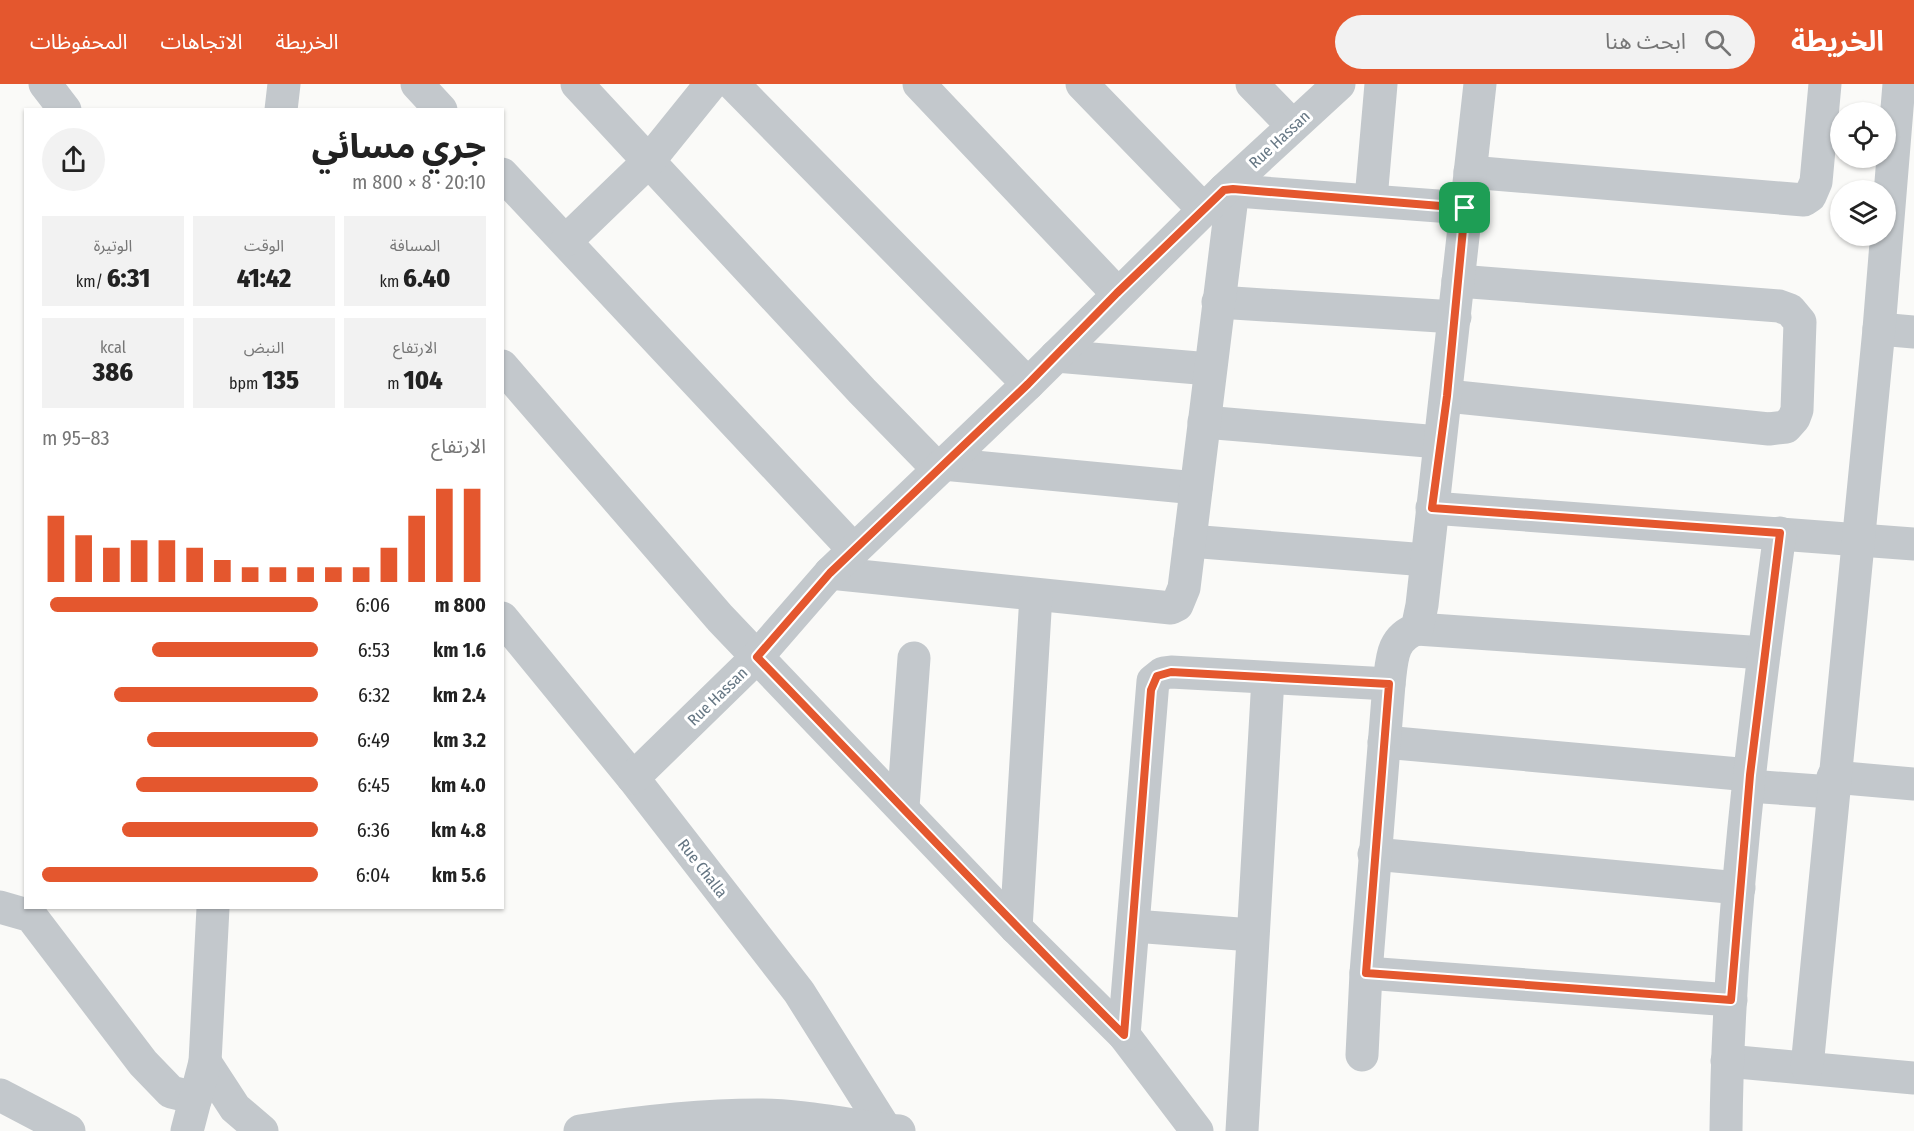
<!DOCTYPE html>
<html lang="ar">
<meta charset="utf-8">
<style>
:root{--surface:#fff;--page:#f2f2f2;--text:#222;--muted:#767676;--accent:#e4572e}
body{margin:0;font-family:"Fira Sans Condensed","Noto Sans Arabic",sans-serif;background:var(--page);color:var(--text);direction:rtl;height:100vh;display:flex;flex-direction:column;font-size:22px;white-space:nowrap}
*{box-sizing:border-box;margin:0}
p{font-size:20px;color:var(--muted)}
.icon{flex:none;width:33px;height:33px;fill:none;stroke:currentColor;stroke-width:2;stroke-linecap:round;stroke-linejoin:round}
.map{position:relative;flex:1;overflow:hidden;direction:ltr}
.drawer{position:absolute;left:24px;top:24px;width:480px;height:801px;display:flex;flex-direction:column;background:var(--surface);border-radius:0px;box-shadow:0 2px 4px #0004;direction:rtl}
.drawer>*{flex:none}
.buttons{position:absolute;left:1830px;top:18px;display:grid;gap:12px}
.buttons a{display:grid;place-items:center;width:66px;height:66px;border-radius:50%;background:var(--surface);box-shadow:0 2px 4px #0004;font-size:30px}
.pin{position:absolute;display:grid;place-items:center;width:51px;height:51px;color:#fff;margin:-26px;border-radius:12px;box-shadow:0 3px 9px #0006}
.round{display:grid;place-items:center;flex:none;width:63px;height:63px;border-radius:32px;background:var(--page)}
.overview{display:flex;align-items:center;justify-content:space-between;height:102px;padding:0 18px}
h1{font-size:33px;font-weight:800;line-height:45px}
.stats{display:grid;grid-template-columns:repeat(3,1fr);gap:9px;height:102px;padding:6px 18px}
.stats div{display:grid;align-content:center;border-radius:0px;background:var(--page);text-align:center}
.stats b{font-size:26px;font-weight:800}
.stats small{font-size:16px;font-weight:400}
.stats p{font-size:16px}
.chart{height:168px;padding:12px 18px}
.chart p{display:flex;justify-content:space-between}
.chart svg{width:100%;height:108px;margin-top:6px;stroke:var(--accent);stroke-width:6}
ul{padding:0 18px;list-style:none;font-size:20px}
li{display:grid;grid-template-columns:96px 72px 1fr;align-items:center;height:45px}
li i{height:15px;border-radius:8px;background:var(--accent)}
header{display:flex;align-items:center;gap:36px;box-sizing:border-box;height:84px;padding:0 30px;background:var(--accent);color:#fff}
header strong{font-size:28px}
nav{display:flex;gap:33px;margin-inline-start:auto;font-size:21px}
.search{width:420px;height:54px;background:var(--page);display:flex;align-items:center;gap:15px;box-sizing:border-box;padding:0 21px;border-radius:33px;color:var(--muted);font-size:22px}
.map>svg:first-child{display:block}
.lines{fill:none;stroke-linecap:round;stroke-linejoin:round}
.minor{stroke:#c3c8cc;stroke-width:33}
.route-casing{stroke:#fff;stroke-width:12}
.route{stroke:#e4572e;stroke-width:8}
.labels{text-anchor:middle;stroke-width:6;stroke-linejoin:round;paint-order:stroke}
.street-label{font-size:16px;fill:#657683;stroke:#fff}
</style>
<header>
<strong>الخريطة</strong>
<div class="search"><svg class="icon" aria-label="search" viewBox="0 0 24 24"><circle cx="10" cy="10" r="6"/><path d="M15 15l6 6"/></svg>ابحث هنا</div>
<nav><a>الخريطة</a><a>الاتجاهات</a><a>المحفوظات</a></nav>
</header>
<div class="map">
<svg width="1914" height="1047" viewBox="0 0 1914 1047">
<rect width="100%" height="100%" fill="#fafaf8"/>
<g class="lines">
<g class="minor">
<polyline points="45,0 65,26"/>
<polyline points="417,0 441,26"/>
<polyline points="577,0 862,307 938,385"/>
<polyline points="733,0 1028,300"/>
<polyline points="919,0 1117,209"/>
<polyline points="1082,0 1204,126"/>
<polyline points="1252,0 1292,41"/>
<polyline points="281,26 284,0"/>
<polyline points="1470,88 1804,116 1810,112 1816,98 1825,0"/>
<polyline points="502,90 854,466"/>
<polyline points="1224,106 1465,124"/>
<polyline points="1371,115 1381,0"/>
<polyline points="567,156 648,78 711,0"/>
<polyline points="1218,218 1455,233"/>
<polyline points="1879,245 1914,248"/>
<polyline points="1056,272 1210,285"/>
<polyline points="502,282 720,534 1016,844 1124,951 1197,1047"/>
<polyline points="1447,312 1769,345 1786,343 1794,334 1797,326 1800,238 1790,226 1779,222 1458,197"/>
<polyline points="1204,338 1439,358"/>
<polyline points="943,380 1196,404"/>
<polyline points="1432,424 1914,460"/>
<polyline points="1190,457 1426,476"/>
<polyline points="830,489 1171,524 1177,521 1184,504 1233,105"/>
<polyline points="502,534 633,694 799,908 886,1046"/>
<polyline points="1417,545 1764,569"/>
<polyline points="1384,658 1750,691"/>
<polyline points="1833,693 1914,700"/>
<polyline points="633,694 757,573 830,489 1028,300 1224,106 1339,0"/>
<polyline points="1749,702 1832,708"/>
<polyline points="903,723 914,574"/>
<polyline points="1374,770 1739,804"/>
<polyline points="0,823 31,832 143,979 171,1008 196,1014"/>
<polyline points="1134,842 1252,851"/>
<polyline points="1016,844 1036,511"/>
<polyline points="1366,889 1731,916"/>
<polyline points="1124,951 1153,597 1163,589 1171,588 1389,600"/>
<path d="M1362,971L1366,889L1389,600C1392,576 1391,554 1417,545L1422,521L1480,0"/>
<polyline points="1727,977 1914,994"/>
<polyline points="205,978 235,1024 262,1047"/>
<polyline points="1807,983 1879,245 1899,0"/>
<polyline points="0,1011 69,1047"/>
<polyline points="187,1047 205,978 213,824"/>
<path d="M580,1047C638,1038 699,1031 758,1031C805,1031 852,1042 899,1047"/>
<polyline points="1242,1047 1268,594"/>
<path d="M1726,1047C1728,847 1753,647 1780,449"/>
</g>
</g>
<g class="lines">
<defs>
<path id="route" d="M1233,105L1465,124L1447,312L1432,424L1780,449L1750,691L1731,916L1366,889L1389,600L1171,588L1157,592L1151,606L1124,951C999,827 880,699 757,573L830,489L1028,300L1117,209L1224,106Z"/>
</defs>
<use href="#route" class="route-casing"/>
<use href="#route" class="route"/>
</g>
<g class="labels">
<g class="street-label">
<text transform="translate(1279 55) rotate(-43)" y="6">Rue Hassan</text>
<text transform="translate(717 612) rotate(-44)" y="6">Rue Hassan</text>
<text transform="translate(703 784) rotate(52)" y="6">Rue Challa</text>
</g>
</g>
</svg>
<div class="buttons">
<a><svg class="icon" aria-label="locate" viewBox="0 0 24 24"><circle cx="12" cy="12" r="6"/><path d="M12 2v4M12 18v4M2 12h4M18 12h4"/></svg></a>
<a><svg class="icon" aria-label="layers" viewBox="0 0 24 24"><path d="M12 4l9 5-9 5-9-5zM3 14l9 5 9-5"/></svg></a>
</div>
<div class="pin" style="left:1465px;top:124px;background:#1e9e55"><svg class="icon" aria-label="arrive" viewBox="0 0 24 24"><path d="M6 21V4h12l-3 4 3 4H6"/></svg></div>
<section class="drawer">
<div class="overview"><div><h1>جري مسائي</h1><p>20:10 · 8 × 800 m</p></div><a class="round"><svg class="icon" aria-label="share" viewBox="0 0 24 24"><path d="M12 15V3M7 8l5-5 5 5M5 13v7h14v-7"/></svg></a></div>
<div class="stats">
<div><p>المسافة</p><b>6.40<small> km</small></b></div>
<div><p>الوقت</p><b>41:42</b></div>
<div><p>الوتيرة</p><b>6:31<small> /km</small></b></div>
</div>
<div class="stats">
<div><p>الارتفاع</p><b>104<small> m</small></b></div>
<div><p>النبض</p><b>135<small> bpm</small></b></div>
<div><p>kcal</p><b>386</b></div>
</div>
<div class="chart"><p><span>الارتفاع</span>83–95 m</p>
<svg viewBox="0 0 160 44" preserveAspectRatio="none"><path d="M5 44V17M15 44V25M25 44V30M35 44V27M45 44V27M55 44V30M65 44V35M75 44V38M85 44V38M95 44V38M105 44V38M115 44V38M125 44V30M135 44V17M145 44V6M155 44V6"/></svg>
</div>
<ul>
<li><b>800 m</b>6:06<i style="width:97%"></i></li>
<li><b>1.6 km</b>6:53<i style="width:60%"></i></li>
<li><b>2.4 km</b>6:32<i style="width:74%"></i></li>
<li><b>3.2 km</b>6:49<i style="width:62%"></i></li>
<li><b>4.0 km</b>6:45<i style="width:66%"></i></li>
<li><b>4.8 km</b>6:36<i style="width:71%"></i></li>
<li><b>5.6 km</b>6:04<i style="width:100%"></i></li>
</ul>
</section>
</div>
